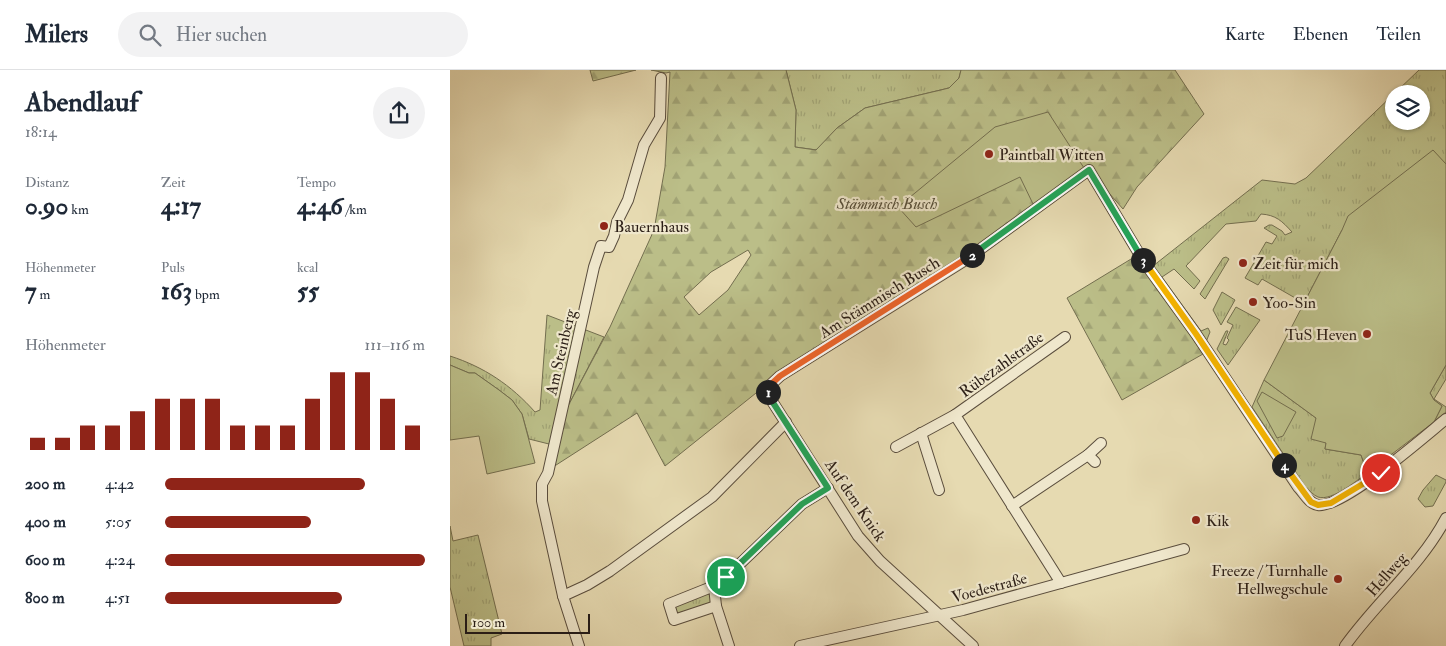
<!DOCTYPE html>
<html lang="de">
<meta charset="utf-8">
<style>
:root{--surface:#fff;--page:#f2f2f3;--text:#1f2937;--muted:#747a83;--line:#e0e1e3;--accent:#8f2418}
body{margin:0;font-family:"IM FELL Double Pica",serif;background:var(--page);color:var(--text);height:100vh;display:flex;flex-direction:column;font-size:19px;white-space:nowrap}
*{box-sizing:border-box;margin:0}
p{font-size:16px;color:var(--muted)}
.icon{flex:none;width:28px;height:28px;fill:none;stroke:currentColor;stroke-width:2;stroke-linecap:round;stroke-linejoin:round}
.map{position:relative;flex:1;overflow:hidden}
.side{display:flex;flex-direction:column;background:var(--surface);width:450px}
.side>*{flex:none}
.buttons{position:absolute;left:935px;top:15px;display:grid;gap:10px}
.buttons a{display:grid;place-items:center;width:45px;height:45px;border-radius:50%;background:var(--surface);box-shadow:0 1px 4px #0004;font-size:25px}
.scale{position:absolute;left:15px;bottom:12px;width:125px;box-sizing:border-box;padding-left:5px;border:2px solid #2b1e16;border-top:0;font-size:14px;line-height:18px;white-space:nowrap;color:#2b1e16;-webkit-text-stroke:4px #efe7cc;paint-order:stroke}
.pin{position:absolute;display:grid;place-items:center;width:42px;height:42px;color:#fff;margin:-21px;border:2px solid #fff;border-radius:50%;box-shadow:0 1px 5px #0007}
.km{position:absolute;width:25px;height:25px;margin:-12px;border-radius:50%;background:#222;color:#fff;font-size:14px;line-height:25px;text-align:center}
.round{display:grid;place-items:center;flex:none;width:52px;height:52px;border-radius:26px;background:var(--page)}
.head{display:flex;align-items:center;justify-content:space-between;height:85px;padding:0 25px}
h1{font-size:28px;font-weight:700;line-height:38px}
.metrics{display:grid;grid-template-columns:repeat(3,1fr);gap:8px;height:85px;padding:5px 25px}
.metrics div{display:grid;align-content:center}
.metrics b{font-size:25px;font-weight:700}
.metrics small{font-size:14px;font-weight:400}
.metrics p{font-size:14px}
.chart{height:140px;padding:10px 25px}
.chart p{display:flex;justify-content:space-between}
.chart svg{width:100%;height:90px;margin-top:5px;stroke:var(--accent);stroke-width:6}
ul{padding:0 25px;list-style:none;font-size:16px}
li{display:grid;grid-template-columns:80px 60px 1fr;align-items:center;height:38px}
li i{height:12px;border-radius:6px;background:var(--accent)}
header{display:flex;align-items:center;gap:30px;box-sizing:border-box;height:70px;padding:0 25px;background:var(--surface);border-bottom:1px solid var(--line)}
header strong{font-size:24px}
nav{display:flex;gap:28px;margin-inline-start:auto;font-size:18px}
.search{width:350px;height:45px;background:var(--page);display:flex;align-items:center;gap:12px;box-sizing:border-box;padding:0 18px;border-radius:28px;color:var(--muted);font-size:19px}
main{display:flex;flex:1;min-height:0}
.map>svg:first-child{display:block}
.grass{fill:url(#grass-tufts);stroke:#736e4f;fill-rule:evenodd}
.forest{fill:url(#forest-firs);stroke:#736e4f;fill-rule:evenodd}
.garden{fill:#bbbe88;stroke:#736e4f}
.lines{fill:none;stroke-linecap:round;stroke-linejoin:round}
.minor-casing{stroke:#5a4d3d;stroke-width:12}
.minor{stroke:#efe7cc;stroke-width:10}
.split-1-casing{stroke:#fff;stroke-width:10}
.split-2-casing{stroke:#fff;stroke-width:10}
.split-3-casing{stroke:#fff;stroke-width:10}
.split-4-casing{stroke:#fff;stroke-width:10}
.split-5-casing{stroke:#fff;stroke-width:10}
.split-1{stroke:#22a559;stroke-width:6}
.split-2{stroke:#f0652b;stroke-width:6}
.split-3{stroke:#22a559;stroke-width:6}
.split-4{stroke:#f5b400;stroke-width:6}
.split-5{stroke:#f5b400;stroke-width:6}
.poi-dot{fill:#8f2418;stroke:#efe7cc;stroke-width:2}
.labels{text-anchor:middle;stroke-width:4.5;stroke-linejoin:round;paint-order:stroke}
.poi-label{font-size:16px;fill:#2b1e16;stroke:#efe7cc;text-anchor:start}
.park-label{font-size:16px;font-style:italic;fill:#564e38;stroke:#efe7cc}
.street-label{font-size:16px;fill:#2b1e16;stroke:#efe7cc}
</style>
<header>
<strong>Milers</strong>
<div class="search"><svg class="icon" aria-label="search" viewBox="0 0 24 24"><circle cx="10" cy="10" r="6"/><path d="M15 15l6 6"/></svg>Hier suchen</div>
<nav><a>Karte</a><a>Ebenen</a><a>Teilen</a></nav>
</header>
<main>
<section class="side">
<div class="head"><div><h1>Abendlauf</h1><p>18:14</p></div><a class="round"><svg class="icon" aria-label="share" viewBox="0 0 24 24"><path d="M12 15V3M7 8l5-5 5 5M5 13v7h14v-7"/></svg></a></div>
<div class="metrics">
<div><p>Distanz</p><b>0.90<small> km</small></b></div>
<div><p>Zeit</p><b>4:17</b></div>
<div><p>Tempo</p><b>4:46<small> /km</small></b></div>
</div>
<div class="metrics">
<div><p>Höhenmeter</p><b>7<small> m</small></b></div>
<div><p>Puls</p><b>163<small> bpm</small></b></div>
<div><p>kcal</p><b>55</b></div>
</div>
<div class="chart"><p><span>Höhenmeter</span>111–116 m</p>
<svg viewBox="0 0 160 44" preserveAspectRatio="none"><path d="M5 44V38M15 44V38M25 44V32M35 44V32M45 44V25M55 44V19M65 44V19M75 44V19M85 44V32M95 44V32M105 44V32M115 44V19M125 44V6M135 44V6M145 44V19M155 44V32"/></svg>
</div>
<ul>
<li><b>200 m</b>4:42<i style="width:77%"></i></li>
<li><b>400 m</b>5:05<i style="width:56%"></i></li>
<li><b>600 m</b>4:24<i style="width:100%"></i></li>
<li><b>800 m</b>4:51<i style="width:68%"></i></li>
</ul>
</section>
<div class="map">
<svg width="996" height="576" viewBox="0 0 996 576">
<defs>
<pattern id="grass-tufts" width="24" height="20" patternUnits="userSpaceOnUse" patternTransform="scale(1.25)"><rect width="24" height="20" fill="#bbbe88"/><path d="M3 7l-1-3M5 7V3M7 7l1-3M15 17l-1-3M17 17v-4M19 17l1-3" fill="none" stroke="#a1a375"/></pattern>
<pattern id="forest-firs" width="22" height="20" patternUnits="userSpaceOnUse" patternTransform="scale(1.25)"><rect width="22" height="20" fill="#bbbe88"/><path d="M5 1l3.5 6h-7zM16 11l3.5 6h-7z" fill="#a1a375"/></pattern>
</defs>
<rect width="100%" height="100%" fill="#e6dab1"/>
<filter id="stains"><feTurbulence type="fractalNoise" baseFrequency=".004" numOctaves="4"/><feColorMatrix values="0 0 0 0 .2 0 0 0 0 .09 0 0 0 0 .02 0 0 0 .5 -.17"/></filter>
<radialGradient id="worn" r=".72"><stop offset=".6" stop-color="#630" stop-opacity="0"/><stop offset="1" stop-color="#630" stop-opacity=".3"/></radialGradient>
<g class="grass">
<polygon points="336,0 511,0 509,8 499,18 415,38 387,58 367,80 345,77 346,40"/>
<path d="M969,0H996V95L892,160L854,233L812,209L808,215L795,208L816,172L822,174L827,166L814,158L819,155H822L832,161L835,165L842,162C832,151 826,145 811,144L806,151L776,154L736,196L750,211L744,219L724,199L712,207L751,261L758,258L760,262L756,272L703,196L812,110L845,114L856,108ZM944,24H971V51H944Z"/>
<polygon points="776,187 779,189 755,229 750,224 773,188"/>
<polygon points="772,222 785,230 771,255 763,240"/>
<polygon points="786,237 810,250 778,295 767,279 776,261 778,261 773,274 776,275 779,270 777,268 783,255 777,252"/>
<path d="M97,245L154,267L117,338L107,376L79,369L72,344L62,330L49,320L25,303H19L0,295V286C34,297 61,315 85,342L90,340Z"/>
<polygon points="996,295 996,309 984,329 996,337 996,342 984,352 992,336 984,330 980,323"/>
<path d="M814,310L866,348L876,373L875,379L911,385L915,396L921,400C910,408 882,432 868,427C863,425 859,420 855,416L802,337Z"/>
<polygon points="986,405 996,410 996,412 983,436 975,437 968,429 973,420"/>
<polygon points="0,456 3,471 28,465 52,564 41,568 41,576 14,576 0,517"/>
<polygon points="257,523 262,527 262,532 227,544 225,536"/>
</g>
<g class="forest">
<polygon points="140,0 186,0 143,11"/>
<path d="M201,0H336L346,40L345,77L366,80L387,58L415,38L499,18L509,8L511,0H725L754,44L687,117L673,139L637,98L484,208L326,307L215,396L187,343L103,397L117,338L160,257L204,160L215,97L220,2L216,3ZM298,180L301,185L278,220L249,245L234,227L261,202Z"/>
<polygon points="686,186 753,284 672,330 617,228"/>
</g>
<g class="garden">
<polygon points="598,42 634,98 584,136 570,107 466,157 448,137 545,57"/>
<polygon points="983,80 996,94 996,295 980,323 984,330 992,336 984,352 921,400 915,396 911,385 875,379 876,373 861,369 866,348 814,310 892,160 898,146"/>
<polygon points="0,295 19,303 25,303 49,320 62,330 72,344 85,393 37,404 29,366 0,370"/>
<polygon points="812,322 846,342 833,366 827,368 807,331"/>
</g>
<g class="lines">
<defs>
<g id="minor">
<polyline points="471,363 489,420"/>
<polyline points="446,377 505,345"/>
<polyline points="645,392 638,385 651,373"/>
<polyline points="562,436 638,385"/>
<polyline points="611,513 505,345 615,267"/>
<polyline points="264,516 266,536 279,576"/>
<polyline points="113,526 137,515 160,501 262,427 336,352"/>
<polyline points="266,536 224,550 219,534 264,516 271,512 352,434 378,418"/>
<polyline points="129,576 113,526 92,431 92,414 98,403 144,197 151,176 159,177 164,166 167,152 178,130 194,75 210,48 211,8"/>
<polyline points="350,576 513,540 734,479"/>
<path d="M523,576L430,491L408,466L320,328L317,318L330,306L514,191L639,100L694,192L746,264L848,417C854,423 859,434 868,435C892,439 975,366 996,349"/>
<path d="M895,576C927,531 970,497 996,448"/>
</g>
</defs>
<use href="#minor" class="minor-casing"/>
<use href="#minor" class="minor"/>
</g>
<g class="lines">
<defs>
<polyline id="split-1" points="276,507 352,434 378,418 320,328 318,322"/>
<polyline id="split-2" points="318,322 317,318 330,306 522,185"/>
<polyline id="split-3" points="522,185 639,100 693,190"/>
<polyline id="split-4" points="693,190 746,264 834,395"/>
<polyline id="split-5" points="834,395 861,432 868,435 881,433 931,403"/>
</defs>
<use href="#split-1" class="split-1-casing"/>
<use href="#split-2" class="split-2-casing"/>
<use href="#split-3" class="split-3-casing"/>
<use href="#split-4" class="split-4-casing"/>
<use href="#split-5" class="split-5-casing"/>
<use href="#split-1" class="split-1"/>
<use href="#split-2" class="split-2"/>
<use href="#split-3" class="split-3"/>
<use href="#split-4" class="split-4"/>
<use href="#split-5" class="split-5"/>
</g>
<g class="poi-dot">
<circle cx="539" cy="84" r="5"/>
<circle cx="154" cy="156" r="5"/>
<circle cx="793" cy="193" r="5"/>
<circle cx="803" cy="232" r="5"/>
<circle cx="917" cy="264" r="5"/>
<circle cx="746" cy="450" r="5"/>
<circle cx="888" cy="509" r="5"/>
</g>
<g class="labels">
<g class="poi-label">
<text x="549" y="90">Paintball Witten</text>
<text x="164" y="162">Bauernhaus</text>
<text x="803" y="199">Zeit für mich</text>
<text x="813" y="238">Yoo-Sin</text>
<text x="907" y="270" text-anchor="end">TuS Heven</text>
<text x="756" y="456">Kik</text>
<text x="878" y="506" text-anchor="end">Freeze / Turnhalle<tspan x="878" dy="18">Hellwegschule</tspan></text>
</g>
<g class="park-label">
<text x="437" y="139">Stämmisch Busch</text>
</g>
<g class="street-label">
<text transform="translate(429 227) rotate(-32)" y="6">Am Stämmisch Busch</text>
<text transform="translate(110 282) rotate(-77)" y="6">Am Steinberg</text>
<text transform="translate(551 294) rotate(-36)" y="6">Rübezahlstraße</text>
<text transform="translate(406 430) rotate(56)" y="6">Auf dem Knick</text>
<text transform="translate(936 504) rotate(-49)" y="6">Hellweg</text>
<text transform="translate(539 517) rotate(-15)" y="6">Voedestraße</text>
</g>
</g>
<rect width="100%" height="100%" filter="url(#stains)"/>
<rect width="100%" height="100%" fill="url(#worn)"/>
</svg>
<div class="buttons">
<a><svg class="icon" aria-label="layers" viewBox="0 0 24 24"><path d="M12 4l9 5-9 5-9-5zM3 14l9 5 9-5"/></svg></a>
</div>
<div class="scale">100 m</div>
<div class="pin" style="left:276px;top:507px;background:#1e9e55"><svg class="icon" aria-label="arrive" viewBox="0 0 24 24"><path d="M6 21V4h12l-3 4 3 4H6"/></svg></div>
<div class="pin" style="left:931px;top:403px;background:#d93025"><svg class="icon" aria-label="check" viewBox="0 0 24 24"><path d="M5 12l5 5 9-10"/></svg></div>
<b class="km" style="left:318px;top:322px">1</b>
<b class="km" style="left:522px;top:185px">2</b>
<b class="km" style="left:693px;top:190px">3</b>
<b class="km" style="left:834px;top:395px">4</b>
</div>
</main>
